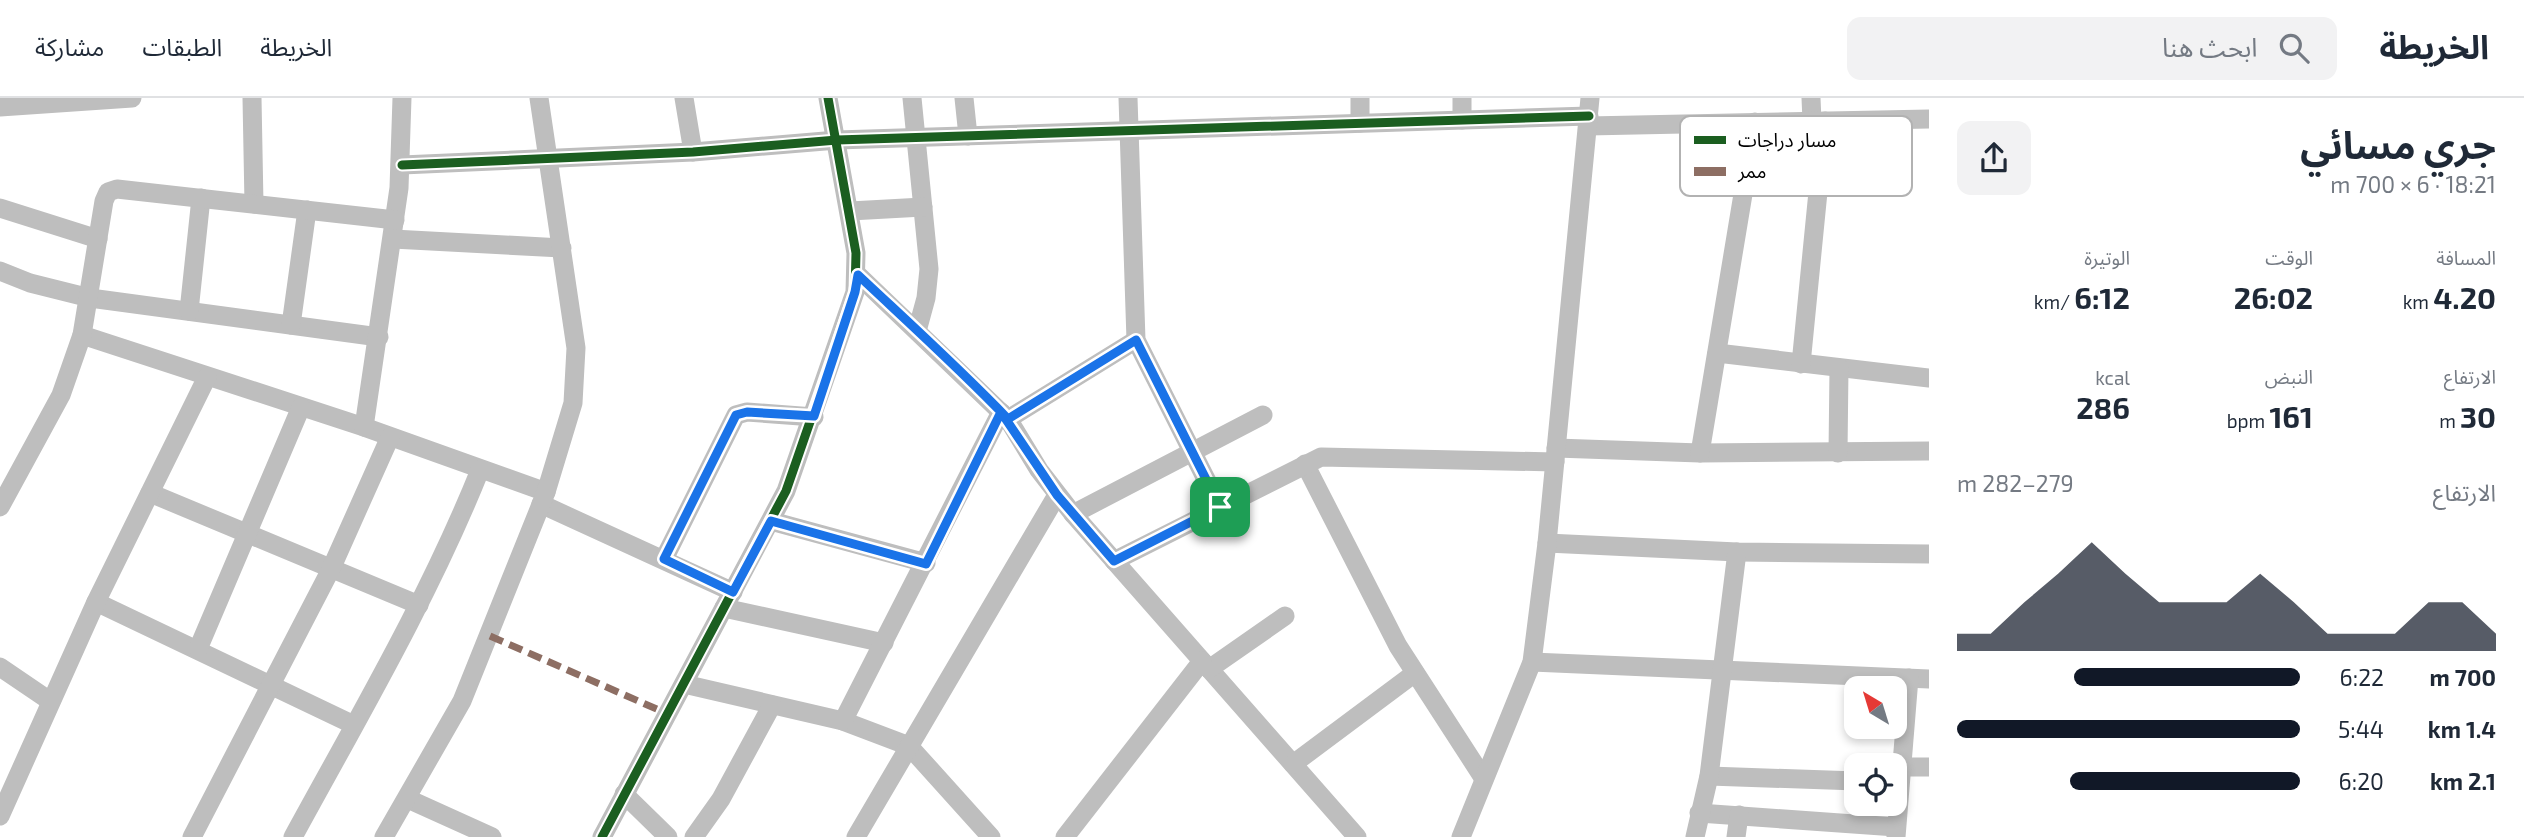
<!DOCTYPE html>
<html lang="ar">
<meta charset="utf-8">
<style>
:root{--surface:#fff;--page:#f2f2f3;--text:#1f2937;--muted:#747a83;--line:#e0e1e3;--accent:#111827}
body{margin:0;font-family:"Exo 2","Noto Sans Arabic",sans-serif;background:var(--page);color:var(--text);direction:rtl;height:100vh;display:flex;flex-direction:column;font-size:26px;white-space:nowrap}
*{box-sizing:border-box;margin:0}
p{font-size:23px;color:var(--muted)}
.icon{flex:none;width:38px;height:38px;fill:none;stroke:currentColor;stroke-width:2;stroke-linecap:round;stroke-linejoin:round}
.map{position:relative;flex:1;overflow:hidden;direction:ltr}
.side{display:flex;flex-direction:column;background:var(--surface);width:595px}
.side>*{flex:none}
.needle{width:46px;rotate:322deg}
.buttons{position:absolute;left:1844px;top:578px;display:grid;gap:14px}
.buttons a{display:grid;place-items:center;width:63px;height:63px;border-radius:14px;background:var(--surface);box-shadow:0 4px 10px #0003;font-size:35px}
.pin{position:absolute;display:grid;place-items:center;width:60px;height:60px;color:#fff;margin:-30px;border-radius:14px;box-shadow:0 4px 10px #0006}
.round{display:grid;place-items:center;flex:none;width:74px;height:74px;border-radius:14px;background:var(--page)}
.headline{display:flex;align-items:center;justify-content:space-between;height:119px;padding:0 28px}
h1{font-size:38px;font-weight:700;line-height:52px}
.metrics{display:grid;grid-template-columns:repeat(3,1fr);gap:10px;height:119px;padding:7px 28px}
.metrics div{display:grid;align-content:center}
.metrics b{font-size:30px;font-weight:700}
.metrics small{font-size:19px;font-weight:400}
.metrics p{font-size:19px}
.chart{height:196px;padding:14px 28px}
.chart p{display:flex;justify-content:space-between}
.chart svg{width:100%;height:126px;margin-top:7px;fill:var(--accent);opacity:.7}
ul{padding:0 28px;list-style:none;font-size:23px}
li{display:grid;grid-template-columns:112px 84px 1fr;align-items:center;height:52px}
li i{height:18px;border-radius:9px;background:var(--accent)}
header{display:flex;align-items:center;gap:42px;box-sizing:border-box;height:98px;padding:0 35px;background:var(--surface);border-bottom:2px solid var(--line)}
header strong{font-size:33px}
nav{display:flex;gap:38px;margin-inline-start:auto;font-size:24px}
.search{width:490px;height:63px;background:var(--page);display:flex;align-items:center;gap:18px;box-sizing:border-box;padding:0 24px;border-radius:14px;color:var(--muted);font-size:26px}
main{display:flex;flex:1;min-height:0}
.map>svg:first-child{display:block}
.lines{fill:none;stroke-linecap:round;stroke-linejoin:round}
.minor{stroke:#bebebe;stroke-width:19}
.quiet{stroke:#8d6e63;stroke-width:7;stroke-dasharray:14 7;stroke-linecap:butt}
.cycleway-casing{stroke:#fff;stroke-width:13}
.cycleway{stroke:#1b5e20;stroke-width:9}
.route-casing{stroke:#fff;stroke-width:14}
.route{stroke:#1a73e8;stroke-width:9}
.key{fill:#fff;stroke:#b2b2b2;stroke-width:2}
.key-label{font-size:19px;fill:#000}
</style>
<header>
<strong>الخريطة</strong>
<div class="search"><svg class="icon" aria-label="search" viewBox="0 0 24 24"><circle cx="10" cy="10" r="6"/><path d="M15 15l6 6"/></svg>ابحث هنا</div>
<nav><a>الخريطة</a><a>الطبقات</a><a>مشاركة</a></nav>
</header>
<main>
<section class="side">
<div class="headline"><div><h1>جري مسائي</h1><p>18:21 · 6 × 700 m</p></div><a class="round"><svg class="icon" aria-label="share" viewBox="0 0 24 24"><path d="M12 15V3M7 8l5-5 5 5M5 13v7h14v-7"/></svg></a></div>
<div class="metrics">
<div><p>المسافة</p><b>4.20<small> km</small></b></div>
<div><p>الوقت</p><b>26:02</b></div>
<div><p>الوتيرة</p><b>6:12<small> /km</small></b></div>
</div>
<div class="metrics">
<div><p>الارتفاع</p><b>30<small> m</small></b></div>
<div><p>النبض</p><b>161<small> bpm</small></b></div>
<div><p>kcal</p><b>286</b></div>
</div>
<div class="chart"><p><span>الارتفاع</span>279–282 m</p>
<svg viewBox="0 0 160 44" preserveAspectRatio="none"><path d="M0 44V38L10 38L20 27L30 17L40 6L50 17L60 27L70 27L80 27L90 17L100 27L110 38L120 38L130 38L140 27L150 27L160 38V44z"/></svg>
</div>
<ul>
<li><b>700 m</b>6:22<i style="width:66%"></i></li>
<li><b>1.4 km</b>5:44<i style="width:100%"></i></li>
<li><b>2.1 km</b>6:20<i style="width:67%"></i></li>
</ul>
</section>
<div class="map">
<svg width="1929" height="739" viewBox="0 0 1929 739">
<rect width="100%" height="100%" fill="#fff"/>
<g class="lines">
<g class="minor">
<polyline points="252,0 254,106"/>
<polyline points="684,0 693,54"/>
<polyline points="912,0 929,171 926,200 917,233"/>
<polyline points="964,0 968,38"/>
<polyline points="1128,0 1136,242 1220,409"/>
<polyline points="1360,0 1360,25"/>
<polyline points="1811,0 1812,23"/>
<polyline points="0,9 132,0"/>
<polyline points="1462,22 1462,0"/>
<polyline points="1588,28 1929,21"/>
<polyline points="402,67 693,54 837,42 1589,18"/>
<polyline points="0,110 98,141"/>
<polyline points="850,113 923,109"/>
<polyline points="393,141 562,150"/>
<polyline points="0,173 30,185 90,200 379,239"/>
<polyline points="858,177 1008,321 1039,372 1073,416 1357,739"/>
<polyline points="189,213 201,100"/>
<polyline points="291,227 307,112"/>
<polyline points="82,237 364,329 546,394"/>
<polyline points="1717,255 1929,280"/>
<polyline points="1801,266 1825,23"/>
<polyline points="1008,321 1136,242"/>
<polyline points="364,329 399,90 402,0"/>
<polyline points="1556,350 1700,355 1929,353"/>
<polyline points="1700,355 1755,24"/>
<polyline points="1838,355 1839,270"/>
<polyline points="1305,366 1398,548 1484,681"/>
<polyline points="150,395 419,507"/>
<polyline points="541,406 733,494"/>
<polyline points="0,409 61,297 82,237 104,103 108,94 117,91 395,122"/>
<polyline points="1073,416 1263,317"/>
<polyline points="771,423 926,465"/>
<polyline points="1547,445 1737,454 1929,456"/>
<polyline points="664,461 736,317 747,314 814,319"/>
<polyline points="1114,463 1321,359 1555,364"/>
<polyline points="96,504 354,627"/>
<polyline points="724,510 884,545"/>
<polyline points="198,551 301,309"/>
<polyline points="1532,564 1929,581"/>
<polyline points="0,569 50,603"/>
<polyline points="1209,571 1285,518"/>
<polyline points="684,586 843,623 909,648 991,739"/>
<polyline points="843,623 1001,314"/>
<polyline points="1293,666 1415,575"/>
<polyline points="1901,669 1929,669"/>
<polyline points="1709,678 1857,683"/>
<polyline points="624,696 668,739"/>
<polyline points="408,701 492,739"/>
<polyline points="1699,715 1896,729"/>
<polyline points="0,718 96,504 207,279"/>
<polyline points="192,739 331,471 390,339"/>
<path d="M293,739C359,618 429,499 480,372"/>
<polyline points="384,739 462,603 546,394 573,305 576,250 539,0"/>
<polyline points="602,739 786,393 855,194 856,155 828,0"/>
<polyline points="694,739 721,701 772,607"/>
<polyline points="856,739 1057,397"/>
<polyline points="1065,739 1202,563"/>
<polyline points="1461,739 1532,564 1547,445 1590,0"/>
<polyline points="1695,739 1709,678 1737,454"/>
<polyline points="1736,739 1739,717"/>
<polyline points="1896,739 1909,580"/>
</g>
<polyline class="quiet" points="490,538 668,616"/>
<defs>
<g id="cycleway">
<polyline points="402,67 693,54 837,42 1589,18"/>
<polyline points="602,739 786,393 855,194 856,155 828,0"/>
</g>
</defs>
<use href="#cycleway" class="cycleway-casing"/>
<use href="#cycleway" class="cycleway"/>
</g>
<g class="lines">
<defs>
<path id="route" d="M1220,409L1114,463L1057,397L1001,314L926,466L771,423L733,494L664,461L736,317L747,314L814,318L855,194L858,177C908,224 960,271 1008,321L1136,242L1220,409"/>
</defs>
<use href="#route" class="route-casing"/>
<use href="#route" class="route"/>
</g>
<rect x="1680" y="18" width="232" height="80" rx="10" class="key"/>
<rect x="1694" y="38" width="32" height="8" fill="#1b5e20"/>
<rect x="1694" y="69" width="32" height="9" fill="#8d6e63"/>
<g class="key-label">
<text x="1738" y="49">مسار دراجات</text>
<text x="1738" y="80">ممر</text>
</g>
</svg>
<div class="buttons">
<a><svg class="needle" viewBox="-14 -14 28 28"><path d="M0-13l5 13h-10z" fill="#e53935"/><path d="M0 13l5-13h-10z" fill="#747a83"/></svg></a>
<a><svg class="icon" aria-label="locate" viewBox="0 0 24 24"><circle cx="12" cy="12" r="6"/><path d="M12 2v4M12 18v4M2 12h4M18 12h4"/></svg></a>
</div>
<div class="pin" style="left:1220px;top:409px;background:#1e9e55"><svg class="icon" aria-label="arrive" viewBox="0 0 24 24"><path d="M6 21V4h12l-3 4 3 4H6"/></svg></div>
</div>
</main>
